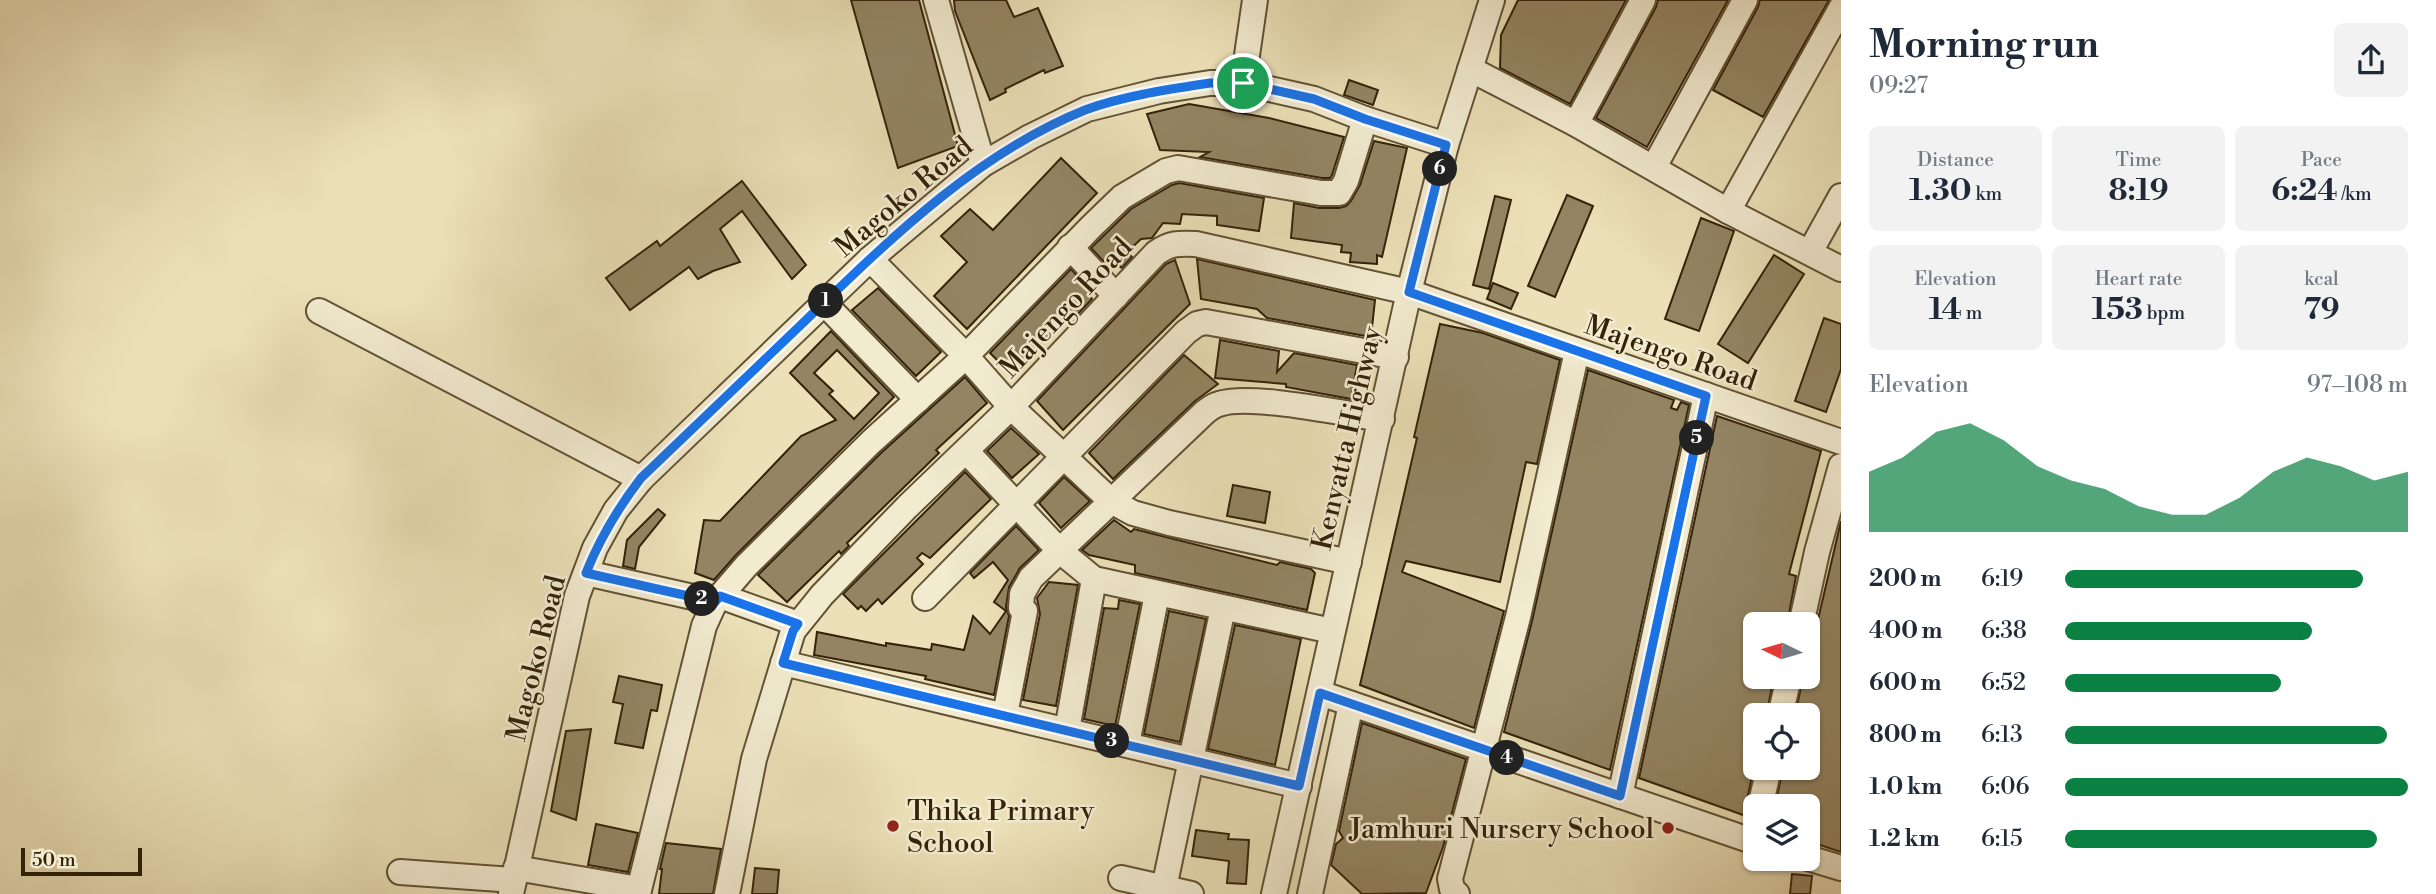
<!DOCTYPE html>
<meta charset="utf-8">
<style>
:root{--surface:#fff;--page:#f2f2f3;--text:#1f2937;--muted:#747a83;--accent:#0b8043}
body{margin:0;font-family:"Libre Bodoni",serif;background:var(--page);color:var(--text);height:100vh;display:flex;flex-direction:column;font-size:26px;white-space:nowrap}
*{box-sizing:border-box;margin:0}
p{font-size:23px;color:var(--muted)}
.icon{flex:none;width:38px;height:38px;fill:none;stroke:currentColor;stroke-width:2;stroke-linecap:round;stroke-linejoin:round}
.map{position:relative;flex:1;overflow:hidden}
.sheet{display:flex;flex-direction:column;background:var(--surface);width:595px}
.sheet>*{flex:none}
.needle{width:46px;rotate:275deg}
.fabs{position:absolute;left:1743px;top:612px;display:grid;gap:14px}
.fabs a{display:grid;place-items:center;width:77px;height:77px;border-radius:10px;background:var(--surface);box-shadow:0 2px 5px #0004;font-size:35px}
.scale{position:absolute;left:21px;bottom:18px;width:121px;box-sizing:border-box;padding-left:7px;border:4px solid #342209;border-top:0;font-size:19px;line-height:24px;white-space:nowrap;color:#342209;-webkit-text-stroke:5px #f2ebd0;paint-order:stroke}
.pin{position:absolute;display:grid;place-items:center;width:60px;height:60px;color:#fff;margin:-30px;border:4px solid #fff;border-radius:50%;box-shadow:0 2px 7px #0007}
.km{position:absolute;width:35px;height:35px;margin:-18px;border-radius:50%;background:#222;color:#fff;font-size:19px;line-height:35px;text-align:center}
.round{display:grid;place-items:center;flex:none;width:74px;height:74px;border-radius:10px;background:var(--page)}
.summary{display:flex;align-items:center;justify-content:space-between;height:119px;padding:0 28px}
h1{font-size:38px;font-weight:800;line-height:52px}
.figures{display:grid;grid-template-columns:repeat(3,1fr);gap:10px;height:119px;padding:7px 28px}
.figures div{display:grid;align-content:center;border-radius:10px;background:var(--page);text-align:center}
.figures b{font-size:30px;font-weight:800}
.figures small{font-size:19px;font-weight:400}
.figures p{font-size:19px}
.chart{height:196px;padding:14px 28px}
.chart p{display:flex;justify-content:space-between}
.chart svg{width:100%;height:126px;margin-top:7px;fill:var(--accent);opacity:.7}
ul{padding:0 28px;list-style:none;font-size:23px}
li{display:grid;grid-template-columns:112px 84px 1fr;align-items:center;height:52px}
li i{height:18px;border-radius:9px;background:var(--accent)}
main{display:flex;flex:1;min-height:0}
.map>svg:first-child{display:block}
.building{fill:#938563;stroke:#342209;stroke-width:2;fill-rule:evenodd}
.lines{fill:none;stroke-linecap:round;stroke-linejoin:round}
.minor-casing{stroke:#625234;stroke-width:28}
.minor{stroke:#f2ebd0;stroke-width:24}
.route-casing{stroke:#fff;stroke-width:14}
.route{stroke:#1a73e8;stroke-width:9}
.poi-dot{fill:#8f2418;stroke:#f2ebd0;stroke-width:2.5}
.labels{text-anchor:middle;stroke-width:5;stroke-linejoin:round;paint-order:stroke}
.street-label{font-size:28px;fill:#342209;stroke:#f2ebd0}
.poi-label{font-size:28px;fill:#342209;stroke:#f2ebd0;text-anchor:start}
</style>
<main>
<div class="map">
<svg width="1841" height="894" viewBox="0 0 1841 894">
<rect width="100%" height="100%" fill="#ebe0b7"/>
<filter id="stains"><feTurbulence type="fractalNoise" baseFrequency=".00286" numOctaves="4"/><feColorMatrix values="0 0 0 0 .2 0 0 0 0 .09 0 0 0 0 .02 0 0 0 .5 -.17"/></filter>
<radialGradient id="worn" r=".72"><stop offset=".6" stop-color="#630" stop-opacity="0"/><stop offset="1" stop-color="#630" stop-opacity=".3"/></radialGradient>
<g class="building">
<polygon points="851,0 919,0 958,146 898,168"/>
<polygon points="954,0 1006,0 1014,17 1038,8 1063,66 1045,73 1044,70 1005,89 1006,92 990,100 955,11"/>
<polygon points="1518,0 1626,0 1570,104 1500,68 1501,35"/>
<polygon points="1658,0 1728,0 1647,147 1596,118 1656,7"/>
<polygon points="1760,0 1829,0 1763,117 1713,90 1758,7"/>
<polygon points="1349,80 1378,90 1373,105 1344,95"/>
<polygon points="1189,104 1269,118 1344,137 1332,175 1330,178 1322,178 1200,157 1209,152 1160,150 1147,114"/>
<polygon points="1374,141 1407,148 1382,257 1377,255 1377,264 1350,262 1351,253 1341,252 1342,245 1291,238 1294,203 1319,208 1339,208 1346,206 1351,201 1360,185"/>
<polygon points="1061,158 1097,193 967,329 934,296 967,262 941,236 970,209 993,230"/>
<polygon points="742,181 806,265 792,279 742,211 720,229 740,262 713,271 698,279 689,267 630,310 606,278 657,241 660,246"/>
<polygon points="1179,183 1264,198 1259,231 1217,225 1217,216 1182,214 1180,224 1163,223 1152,238 1141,239 1127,252 1132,257 1122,268 1114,263 1109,267 1091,248 1131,209 1172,185"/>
<polygon points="1567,195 1593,206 1555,297 1528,286"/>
<polygon points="1495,196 1511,200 1489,289 1473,285"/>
<polygon points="1701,218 1734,231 1699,331 1665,319"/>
<polygon points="1774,255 1804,274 1748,363 1718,344"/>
<polygon points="1197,259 1375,300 1371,337 1267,318 1257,309 1201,299"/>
<polygon points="1175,260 1190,304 1063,430 1037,401 1166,264"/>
<polygon points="1071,269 1092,292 1089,295 1092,299 1077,315 1074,311 1010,373 990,353"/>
<polygon points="1493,283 1518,293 1511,309 1487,299"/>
<polygon points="878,288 941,352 916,376 852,310"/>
<polygon points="1824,318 1841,324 1841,369 1826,412 1795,401"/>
<polygon points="1440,324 1483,333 1560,360 1537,464 1526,462 1500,582 1406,561 1402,572 1504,611 1474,728 1360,685 1417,438 1414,437"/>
<path d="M831,331L894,397L736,555L714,580L695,573L704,520L720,521L801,436L836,420L790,373ZM837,350L879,393L854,419L829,394L833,391L814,373Z"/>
<polygon points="1220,340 1279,351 1277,372 1294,353 1357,365 1351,399 1286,387 1286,384 1215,378"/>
<polygon points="1184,355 1218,384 1195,401 1113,479 1089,453"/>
<polygon points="1588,370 1674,400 1671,408 1677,410 1681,402 1689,405 1610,770 1504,732 1532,621"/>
<polygon points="965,377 987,403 936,450 939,453 847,543 849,546 841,554 839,551 787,602 758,575 881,453"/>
<polygon points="1717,416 1821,451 1789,574 1796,576 1787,625 1755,625 1755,677 1774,677 1766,716 1755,716 1755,763 1746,804 1746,816 1639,778"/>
<polygon points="1011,428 1039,454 1012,478 987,451"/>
<polygon points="965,472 991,499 930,558 922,553 917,558 923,564 882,604 878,599 866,611 861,606 858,609 843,594"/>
<polygon points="1064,477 1090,501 1061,528 1039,503"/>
<polygon points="1233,485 1270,492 1265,523 1227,516"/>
<polygon points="658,509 665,515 639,547 635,569 623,566 627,540"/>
<polygon points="1114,520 1131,532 1134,529 1277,565 1280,562 1311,569 1315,573 1307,610 1135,573 1135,565 1089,555 1082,550"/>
<polygon points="1841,521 1841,852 1808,841 1808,807 1775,807 1783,768 1808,768 1808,716 1795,716 1803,677 1808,677 1808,638 1816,628"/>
<polygon points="1016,526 1039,550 1020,568 1009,587 1006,607 1009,616 994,695 925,679 926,676 814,655 817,632 886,646 886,643 931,650 932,644 964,650 973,616 990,634 1006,611 994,602 1008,580 993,562 974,578 970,573"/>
<polygon points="1049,582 1078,585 1056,706 1023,700 1040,614 1037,598"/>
<polygon points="1119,600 1140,604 1115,726 1084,719 1104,608 1118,609"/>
<polygon points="1169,611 1206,619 1180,742 1144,734"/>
<polygon points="1235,625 1301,639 1275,765 1208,749"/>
<polygon points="619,676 662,685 657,711 651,710 643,748 615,743 623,704 613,702"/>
<polygon points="1362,723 1466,759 1443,847 1426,893 1362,894 1331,865 1336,844 1343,838 1339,831"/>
<polygon points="591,729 576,820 551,811 566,731"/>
<polygon points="596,824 638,833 628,872 588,865"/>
<polygon points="1196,830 1229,834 1228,839 1249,840 1246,884 1227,883 1229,861 1192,856"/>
<polygon points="666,843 721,849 713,894 659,894 662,869 660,869"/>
<polygon points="755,868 779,870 777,894 752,894"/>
<polygon points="1792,874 1812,876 1810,894 1790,894"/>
</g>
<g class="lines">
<defs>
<g id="minor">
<polyline points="936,0 983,164"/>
<polyline points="1470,69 1576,124 1728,211 1841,269"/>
<polyline points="1243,83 1255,0"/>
<polyline points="1576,124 1643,0"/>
<polyline points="1654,167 1745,0"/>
<polyline points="1728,211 1841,8"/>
<polyline points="1070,247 1116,296"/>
<polyline points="1810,252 1841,196"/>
<polyline points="870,259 966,356 1011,407 1111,501 1133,513 1169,523 1349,562"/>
<polyline points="824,303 918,400"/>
<polyline points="319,311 641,479"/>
<polyline points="967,452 1060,551 1094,579 1332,631"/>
<polyline points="586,573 715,602"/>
<polyline points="720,596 798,624"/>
<polyline points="925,598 1186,332 1197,324 1206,322 1396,357"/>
<polyline points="1801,625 1817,552 1841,466"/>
<polyline points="783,663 1299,786"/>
<polyline points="1320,693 1755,842"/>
<path d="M1005,715L1025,611L1021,608L1022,594L1031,578L1205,412C1209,409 1214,405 1219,404C1250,393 1345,414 1382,419"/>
<polyline points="1780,716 1789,677"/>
<polyline points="1067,730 1094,579"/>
<polyline points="1127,744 1157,594"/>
<polyline points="1620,796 1706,395"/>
<polyline points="1760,807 1769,768"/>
<polyline points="1808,858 1841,868"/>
<polyline points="516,868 639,889"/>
<polyline points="400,872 514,880"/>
<polyline points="1121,878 1191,894"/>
<polyline points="1164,888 1223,608"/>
<polyline points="511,894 577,596 595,548 616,510 641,479 870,259 983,164 1030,137 1087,109 1159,91 1210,83 1243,83 1314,99 1365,119 1446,145"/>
<polyline points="638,894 704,626 715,602 746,566 871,442 966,356 1091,227 1122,197 1166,171 1178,168 1321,193 1339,193 1346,181 1365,119"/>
<path d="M727,894L754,759L793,631L822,595L907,507L1011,407L1156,253C1170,243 1179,243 1196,244L1409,292L1841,442"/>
<polyline points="1274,894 1409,292 1446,145 1492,0"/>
<polyline points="1310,894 1351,704"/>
<polyline points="1457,894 1452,889 1450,879 1518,617 1577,351"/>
</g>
</defs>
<use href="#minor" class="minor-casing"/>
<use href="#minor" class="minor"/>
</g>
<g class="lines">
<defs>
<path id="route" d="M1210,83H1243L1314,99L1365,119L1446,145L1409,292L1706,396L1620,796L1320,693L1299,786L783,663L793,631L798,624L720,596L715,602L586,573C600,538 618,508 641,478C696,425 751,372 806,320C890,239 976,154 1085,110C1122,96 1171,89 1210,83Z"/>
</defs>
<use href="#route" class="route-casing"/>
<use href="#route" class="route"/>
</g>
<g class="poi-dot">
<circle cx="893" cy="826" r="7"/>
<circle cx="1668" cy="828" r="7"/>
</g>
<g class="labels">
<g class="street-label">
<text transform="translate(903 196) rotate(-40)" y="10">Magoko Road</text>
<text transform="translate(1065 307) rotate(-47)" y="10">Majengo Road</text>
<text transform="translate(1671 352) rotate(19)" y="10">Majengo Road</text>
<text transform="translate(1346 438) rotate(-77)" y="10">Kenyatta Highway</text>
<text transform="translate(535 658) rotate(-76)" y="10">Magoko Road</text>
</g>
<g class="poi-label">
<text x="907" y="820">Thika Primary<tspan x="907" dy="32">School</tspan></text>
<text x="1654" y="838" text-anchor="end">Jamhuri Nursery School</text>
</g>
</g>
<rect width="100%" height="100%" filter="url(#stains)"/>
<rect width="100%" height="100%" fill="url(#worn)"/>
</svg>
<div class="fabs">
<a><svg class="needle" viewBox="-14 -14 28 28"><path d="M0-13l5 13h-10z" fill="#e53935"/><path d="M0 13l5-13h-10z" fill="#747a83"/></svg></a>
<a><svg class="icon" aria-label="locate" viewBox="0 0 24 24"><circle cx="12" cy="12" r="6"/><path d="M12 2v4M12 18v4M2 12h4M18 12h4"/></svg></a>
<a><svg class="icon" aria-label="layers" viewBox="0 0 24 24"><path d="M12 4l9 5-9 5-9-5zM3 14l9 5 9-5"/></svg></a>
</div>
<div class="scale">50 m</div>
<div class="pin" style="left:1243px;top:83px;background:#1e9e55"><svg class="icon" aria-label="arrive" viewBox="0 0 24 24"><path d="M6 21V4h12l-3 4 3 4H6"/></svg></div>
<b class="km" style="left:826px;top:301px">1</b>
<b class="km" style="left:702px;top:599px">2</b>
<b class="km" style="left:1112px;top:741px">3</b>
<b class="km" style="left:1507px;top:758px">4</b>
<b class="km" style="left:1697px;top:438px">5</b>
<b class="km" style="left:1440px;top:169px">6</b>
</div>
<section class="sheet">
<div class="summary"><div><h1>Morning run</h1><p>09:27</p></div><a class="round"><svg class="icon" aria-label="share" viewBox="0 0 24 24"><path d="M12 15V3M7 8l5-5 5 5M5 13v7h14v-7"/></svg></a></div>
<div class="figures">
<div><p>Distance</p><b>1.30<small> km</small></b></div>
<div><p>Time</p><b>8:19</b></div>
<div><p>Pace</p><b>6:24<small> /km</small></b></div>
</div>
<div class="figures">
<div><p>Elevation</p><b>14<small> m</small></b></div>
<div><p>Heart rate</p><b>153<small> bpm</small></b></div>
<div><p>kcal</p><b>79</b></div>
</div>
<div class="chart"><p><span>Elevation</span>97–108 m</p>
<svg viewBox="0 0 160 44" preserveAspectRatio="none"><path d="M0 44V23L10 18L20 9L30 6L40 12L50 21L60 26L70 29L80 35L90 38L100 38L110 32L120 23L130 18L140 21L150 26L160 23V44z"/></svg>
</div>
<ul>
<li><b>200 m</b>6:19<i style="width:87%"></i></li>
<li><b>400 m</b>6:38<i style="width:72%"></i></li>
<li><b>600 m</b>6:52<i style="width:63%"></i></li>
<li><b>800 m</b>6:13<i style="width:94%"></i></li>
<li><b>1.0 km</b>6:06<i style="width:100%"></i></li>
<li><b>1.2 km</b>6:15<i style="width:91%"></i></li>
</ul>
</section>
</main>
